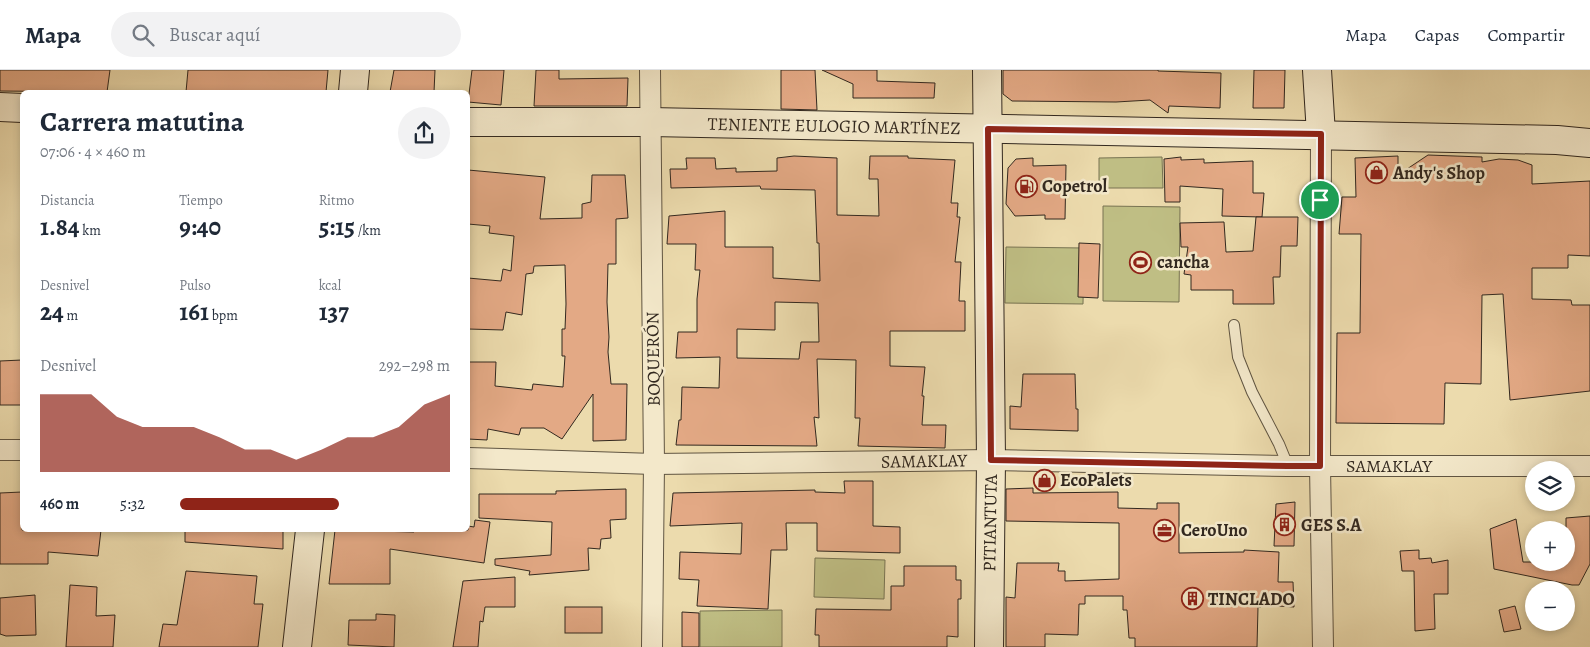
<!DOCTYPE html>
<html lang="es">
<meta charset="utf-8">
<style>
:root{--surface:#fff;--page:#f2f2f3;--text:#1f2937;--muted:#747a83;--line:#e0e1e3;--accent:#8f2418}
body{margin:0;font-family:Alegreya,serif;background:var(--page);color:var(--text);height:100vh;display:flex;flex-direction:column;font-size:19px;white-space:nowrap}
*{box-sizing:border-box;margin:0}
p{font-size:16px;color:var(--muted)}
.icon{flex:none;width:28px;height:28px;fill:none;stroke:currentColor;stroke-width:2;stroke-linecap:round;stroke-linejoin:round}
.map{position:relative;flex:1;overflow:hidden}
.panel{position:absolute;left:20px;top:20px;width:450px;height:442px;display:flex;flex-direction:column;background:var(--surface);border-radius:8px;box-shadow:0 2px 8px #0003}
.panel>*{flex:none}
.controls{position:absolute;left:1525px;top:391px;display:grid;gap:10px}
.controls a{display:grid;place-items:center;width:50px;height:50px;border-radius:50%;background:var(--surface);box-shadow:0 2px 8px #0003;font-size:25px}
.pin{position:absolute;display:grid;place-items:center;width:42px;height:42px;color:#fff;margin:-21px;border:2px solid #fff;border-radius:50%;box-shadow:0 1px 5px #0007}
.round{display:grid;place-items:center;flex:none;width:52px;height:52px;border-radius:26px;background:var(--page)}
.overview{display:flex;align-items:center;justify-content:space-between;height:85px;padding:0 20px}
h1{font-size:28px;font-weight:600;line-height:38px}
.stats{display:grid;grid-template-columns:repeat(3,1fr);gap:8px;height:85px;padding:5px 20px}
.stats div{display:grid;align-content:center}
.stats b{font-size:25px;font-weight:600}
.stats small{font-size:14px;font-weight:400}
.stats p{font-size:14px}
.chart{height:140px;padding:10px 20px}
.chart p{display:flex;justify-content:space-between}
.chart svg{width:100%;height:90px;margin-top:5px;fill:var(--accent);opacity:.7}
ul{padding:0 20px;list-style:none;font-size:16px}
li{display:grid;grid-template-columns:80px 60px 1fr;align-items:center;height:38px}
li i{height:12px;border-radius:6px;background:var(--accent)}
header{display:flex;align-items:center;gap:30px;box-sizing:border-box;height:70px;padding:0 25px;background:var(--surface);border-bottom:1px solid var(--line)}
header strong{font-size:24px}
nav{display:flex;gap:28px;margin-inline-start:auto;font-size:18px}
.search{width:350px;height:45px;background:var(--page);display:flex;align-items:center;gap:12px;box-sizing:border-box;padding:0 18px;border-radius:28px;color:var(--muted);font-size:19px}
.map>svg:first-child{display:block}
.green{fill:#bfbe84;stroke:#787352}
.building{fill:#e3a985;stroke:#32281f;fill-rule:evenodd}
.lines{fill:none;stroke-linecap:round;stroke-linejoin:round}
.lane-casing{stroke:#605542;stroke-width:12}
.street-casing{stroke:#605542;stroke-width:22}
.secondary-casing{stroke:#32281f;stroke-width:30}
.lane{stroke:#f3e8ca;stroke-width:10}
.street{stroke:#f3e8ca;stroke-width:20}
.secondary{stroke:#f3e8ca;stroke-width:28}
.route-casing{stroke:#fff;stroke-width:10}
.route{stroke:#8f2418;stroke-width:6}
.labels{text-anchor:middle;stroke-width:5;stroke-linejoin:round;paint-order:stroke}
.street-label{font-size:18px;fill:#32281f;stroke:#f3e8ca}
.poi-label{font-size:18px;font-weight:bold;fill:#32281f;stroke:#f3e8ca;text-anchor:start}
</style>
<header>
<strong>Mapa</strong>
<div class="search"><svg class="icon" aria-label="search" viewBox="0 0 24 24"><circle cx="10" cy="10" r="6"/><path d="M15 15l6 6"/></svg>Buscar aquí</div>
<nav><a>Mapa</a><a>Capas</a><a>Compartir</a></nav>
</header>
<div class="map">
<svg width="1590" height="577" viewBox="0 0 1590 577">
<rect width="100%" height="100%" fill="#ecdbad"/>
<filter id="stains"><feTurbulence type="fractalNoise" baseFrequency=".004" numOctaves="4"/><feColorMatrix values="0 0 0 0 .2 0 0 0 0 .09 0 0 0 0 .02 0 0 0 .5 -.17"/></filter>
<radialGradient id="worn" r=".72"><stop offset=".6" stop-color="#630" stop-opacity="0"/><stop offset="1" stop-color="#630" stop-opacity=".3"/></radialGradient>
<g class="green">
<polygon points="1162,87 1163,118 1099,118 1099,88"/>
<polygon points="1103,136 1180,137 1179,232 1103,231"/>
<polygon points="1006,177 1084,178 1083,234 1005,233"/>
<polygon points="815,488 885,490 884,529 814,527"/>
<polygon points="782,540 782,577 700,577 700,541"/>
</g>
<g class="building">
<polygon points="0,0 110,0 107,22 0,21"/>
<polygon points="188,0 328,0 326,22 186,22"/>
<polygon points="394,0 435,0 434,22 390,22"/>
<polygon points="472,0 504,0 501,35 468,32"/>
<polygon points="536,0 559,0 559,9 628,8 627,36 534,36"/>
<polygon points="781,0 815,0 817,40 781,39"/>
<polygon points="822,0 877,0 877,11 935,13 934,28 853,28 853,14"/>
<polygon points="1003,0 1158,0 1158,1 1221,3 1220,38 1169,36 1168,43 1150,30 1116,32 1012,31 1003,24"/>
<polygon points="1254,0 1285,0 1284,38 1253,38"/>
<polygon points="1428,85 1482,87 1482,92 1499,89 1518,90 1532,95 1532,114 1590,111 1590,186 1568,185 1568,198 1532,198 1532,229 1571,230 1572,235 1590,235 1590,321 1510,330 1503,224 1482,225 1481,314 1445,313 1444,354 1336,353 1337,263 1360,263 1361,164 1339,164 1342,127 1356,127 1355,88 1398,86 1398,105"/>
<path d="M794,86L837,88V145L879,146L878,109H869L870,86H908V88L955,90L951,133H958L957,147H960L955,192H961L959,231H965V261H890V296L925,297L922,326H924L922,355H946L945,378L858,376L860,348H855L856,290L817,289L819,348L814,347L817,376L676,375L679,350H681L682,317L719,318L720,287L676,288L678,262H697V229L700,200H695L696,174H667L669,146L725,141V177H773V208L820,211L819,173H817L815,120L761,119L760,116L671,118L670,99H687L686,88H715L716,99L736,98V102L777,101V88ZM775,232L818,233L819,272H801L799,289L737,288V259L775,260Z"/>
<polygon points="1181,87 1181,90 1204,89 1204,93 1253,91 1253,123 1264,123 1262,147 1222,146 1223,119 1180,116 1180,132 1165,132 1164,89"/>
<polygon points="1033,88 1033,96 1066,95 1065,149 1045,149 1045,145 1015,146 1006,134 1008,98 1016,89"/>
<polygon points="468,100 545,107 540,149 582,148 582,134 591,132 592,105 625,105 628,148 616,149 616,194 608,194 607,232 609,267 608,282 611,314 627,314 626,370 593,371 593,324 562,369 544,358 521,358 519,365 488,359 487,370 468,369 468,292 496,292 495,316 532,320 533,314 563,317 565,286 562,286 562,259 565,259 566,234 565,195 534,196 533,203 526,204 522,245 506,242 503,260 468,259 468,208 501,211 503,199 511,201 514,166 489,163 490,156 468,154"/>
<polygon points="1256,147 1298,147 1297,176 1281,176 1280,207 1273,207 1274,234 1233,234 1233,220 1191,220 1191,205 1184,204 1188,177 1181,177 1180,153 1224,152 1226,182 1253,181"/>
<polygon points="1079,173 1100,174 1098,228 1078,227"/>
<polygon points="22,290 22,335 0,335 0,291"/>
<polygon points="1023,304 1075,304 1076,339 1078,339 1078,361 1010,359 1010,336 1021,337"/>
<polygon points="844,411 873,411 873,456 900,457 900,483 817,481 817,453 786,453 787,480 771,480 768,539 697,536 699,510 679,509 680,482 741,484 742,453 670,456 673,423 815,420 815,422 845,423"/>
<polygon points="1033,418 1033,423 1118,422 1118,438 1157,439 1157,433 1179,433 1179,483 1244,482 1244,480 1279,482 1278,512 1293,512 1294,537 1261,535 1261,537 1258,537 1257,577 1135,577 1135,568 1129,568 1127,540 1123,540 1123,526 1085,526 1085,534 1079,534 1078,565 1045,564 1045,577 1006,577 1006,527 1015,528 1017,493 1059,493 1058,501 1065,501 1065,511 1119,509 1119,453 1006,451 1006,419"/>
<polygon points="626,419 626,449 610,450 611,468 601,469 600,479 588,478 589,500 529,505 530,501 495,495 495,489 551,485 552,452 479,448 479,424 556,424 556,421"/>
<polygon points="22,422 22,460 101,460 98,486 48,482 48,494 0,494 0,423"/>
<polygon points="1295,432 1294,476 1274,476 1276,434"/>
<polygon points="1590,446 1590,494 1579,515 1572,515 1494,499 1490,459 1516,449 1523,492 1566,492 1566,448"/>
<polygon points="475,450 490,452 484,493 390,479 390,514 329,514 335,460 414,462 414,460 468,460 468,456 474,457"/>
<polygon points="185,460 283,461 283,479 185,472"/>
<polygon points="1419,480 1419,489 1431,488 1432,493 1448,490 1448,524 1434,524 1435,559 1415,561 1414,501 1402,501 1400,481"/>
<polygon points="904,496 956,496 956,510 961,510 961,529 958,529 958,567 947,566 947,577 819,577 819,565 815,565 816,539 891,540 891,516 904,516"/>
<polygon points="186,501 257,506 254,534 263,534 258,577 159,577 163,554 177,555"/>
<polygon points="515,507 515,537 485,537 483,552 480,551 478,577 453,577 463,511"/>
<polygon points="70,515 97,517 96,546 115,545 113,577 66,577"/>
<polygon points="35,525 36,565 6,566 0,564 0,528"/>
<polygon points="1515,536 1521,559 1504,562 1499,540"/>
<rect x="565" y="537" width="37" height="26"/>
<polygon points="682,542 699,543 699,577 682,577"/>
<polygon points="376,544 395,545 394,577 348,575 349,550 376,550"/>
</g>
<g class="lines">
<defs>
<polyline id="lane" points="1234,255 1238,287 1252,322 1279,374 1288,396"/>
<g id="street">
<polyline points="650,0 654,394 652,577"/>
<polyline points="1321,64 1320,396 1323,577"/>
<polyline points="0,380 22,380"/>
<polyline points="468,388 654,394 991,390 1288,396 1590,396"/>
</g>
<g id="secondary">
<polyline points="987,0 991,390 989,577"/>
<polyline points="1317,0 1321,64"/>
<polyline points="353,22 355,0"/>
<polyline points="0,37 22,38"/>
<polyline points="468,52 650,52 1557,70 1590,73"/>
<polyline points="297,577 310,460"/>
</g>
</defs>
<use href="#lane" class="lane-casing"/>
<use href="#street" class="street-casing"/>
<use href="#secondary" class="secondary-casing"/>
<use href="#lane" class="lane"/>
<use href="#street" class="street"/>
<use href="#secondary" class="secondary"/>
</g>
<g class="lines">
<defs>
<polygon id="route" points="988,59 1321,64 1320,396 1288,396 991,390"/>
</defs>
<use href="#route" class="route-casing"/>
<use href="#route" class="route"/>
</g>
<defs>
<symbol id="shop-ring" viewBox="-11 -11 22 22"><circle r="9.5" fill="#f3e8ca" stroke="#8f2418" stroke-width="1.5"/><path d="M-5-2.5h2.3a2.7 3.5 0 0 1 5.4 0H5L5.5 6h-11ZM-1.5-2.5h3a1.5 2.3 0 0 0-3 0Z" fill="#8f2418"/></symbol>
<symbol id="fuel-ring" viewBox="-11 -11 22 22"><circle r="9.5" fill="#f3e8ca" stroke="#8f2418" stroke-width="1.5"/><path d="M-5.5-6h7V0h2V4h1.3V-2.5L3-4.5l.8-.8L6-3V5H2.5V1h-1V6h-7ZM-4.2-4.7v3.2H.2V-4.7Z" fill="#8f2418"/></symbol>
<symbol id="stadium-ring" viewBox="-11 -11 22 22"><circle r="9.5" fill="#f3e8ca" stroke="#8f2418" stroke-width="1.5"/><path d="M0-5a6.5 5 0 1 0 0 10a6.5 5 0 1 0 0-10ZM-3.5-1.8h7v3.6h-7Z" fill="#8f2418"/></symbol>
<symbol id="building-ring" viewBox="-11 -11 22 22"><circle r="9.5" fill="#f3e8ca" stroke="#8f2418" stroke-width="1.5"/><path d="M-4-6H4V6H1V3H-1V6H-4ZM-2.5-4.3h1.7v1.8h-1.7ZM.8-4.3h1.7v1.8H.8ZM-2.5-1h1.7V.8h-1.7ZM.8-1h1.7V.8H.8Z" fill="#8f2418"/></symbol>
<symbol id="office-ring" viewBox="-11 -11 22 22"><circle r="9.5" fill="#f3e8ca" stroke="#8f2418" stroke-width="1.5"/><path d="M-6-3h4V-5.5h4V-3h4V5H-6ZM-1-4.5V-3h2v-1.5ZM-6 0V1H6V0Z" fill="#8f2418"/></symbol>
</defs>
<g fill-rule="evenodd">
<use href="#shop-ring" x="1364" y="90" width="25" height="25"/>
<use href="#fuel-ring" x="1014" y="104" width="25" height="25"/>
<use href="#stadium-ring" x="1128" y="180" width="25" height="25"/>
<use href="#shop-ring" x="1032" y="398" width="25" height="25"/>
<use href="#building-ring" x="1272" y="442" width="25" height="25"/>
<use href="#office-ring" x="1152" y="448" width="25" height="25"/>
<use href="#building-ring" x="1180" y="516" width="25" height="25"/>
</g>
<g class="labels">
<g class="street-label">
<text transform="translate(834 56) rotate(1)" y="6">TENIENTE EULOGIO MARTÍNEZ</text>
<text transform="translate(653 289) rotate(-91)" y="6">BOQUERÓN</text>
<text transform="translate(924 391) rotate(-1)" y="6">SAMAKLAY</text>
<text x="1389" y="402">SAMAKLAY</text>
<text transform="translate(990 453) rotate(-89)" y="6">PITIANTUTA</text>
</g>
<g class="poi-label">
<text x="1393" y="109">Andy's Shop</text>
<text x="1042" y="122">Copetrol</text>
<text x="1157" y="198">cancha</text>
<text x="1060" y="416">EcoPalets</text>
<text x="1301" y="461">GES S.A</text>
<text x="1181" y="466">CeroUno</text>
<text x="1208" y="535">TINCLADO</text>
</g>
</g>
<rect width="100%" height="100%" filter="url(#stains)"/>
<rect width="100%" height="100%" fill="url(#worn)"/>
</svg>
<div class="controls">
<a><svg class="icon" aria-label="layers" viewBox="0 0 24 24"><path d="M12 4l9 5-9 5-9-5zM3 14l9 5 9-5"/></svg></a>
<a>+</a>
<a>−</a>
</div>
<div class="pin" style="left:1320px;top:130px;background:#1e9e55"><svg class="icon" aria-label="arrive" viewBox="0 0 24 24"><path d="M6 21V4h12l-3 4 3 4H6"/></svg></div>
<section class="panel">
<div class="overview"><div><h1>Carrera matutina</h1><p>07:06 · 4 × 460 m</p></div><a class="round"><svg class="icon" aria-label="share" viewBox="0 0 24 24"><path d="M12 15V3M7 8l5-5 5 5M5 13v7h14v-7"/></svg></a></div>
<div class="stats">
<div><p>Distancia</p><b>1.84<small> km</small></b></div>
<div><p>Tiempo</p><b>9:40</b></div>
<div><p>Ritmo</p><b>5:15<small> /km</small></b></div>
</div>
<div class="stats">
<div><p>Desnivel</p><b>24<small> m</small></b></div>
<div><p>Pulso</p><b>161<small> bpm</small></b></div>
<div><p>kcal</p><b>137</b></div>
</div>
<div class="chart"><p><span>Desnivel</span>292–298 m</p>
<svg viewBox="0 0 160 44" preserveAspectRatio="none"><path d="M0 44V6L10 6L20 6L30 17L40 22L50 22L60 22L70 27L80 33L90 33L100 38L110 33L120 27L130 27L140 22L150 11L160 6V44z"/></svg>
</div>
<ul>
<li><b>460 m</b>5:32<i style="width:59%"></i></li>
</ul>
</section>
</div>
